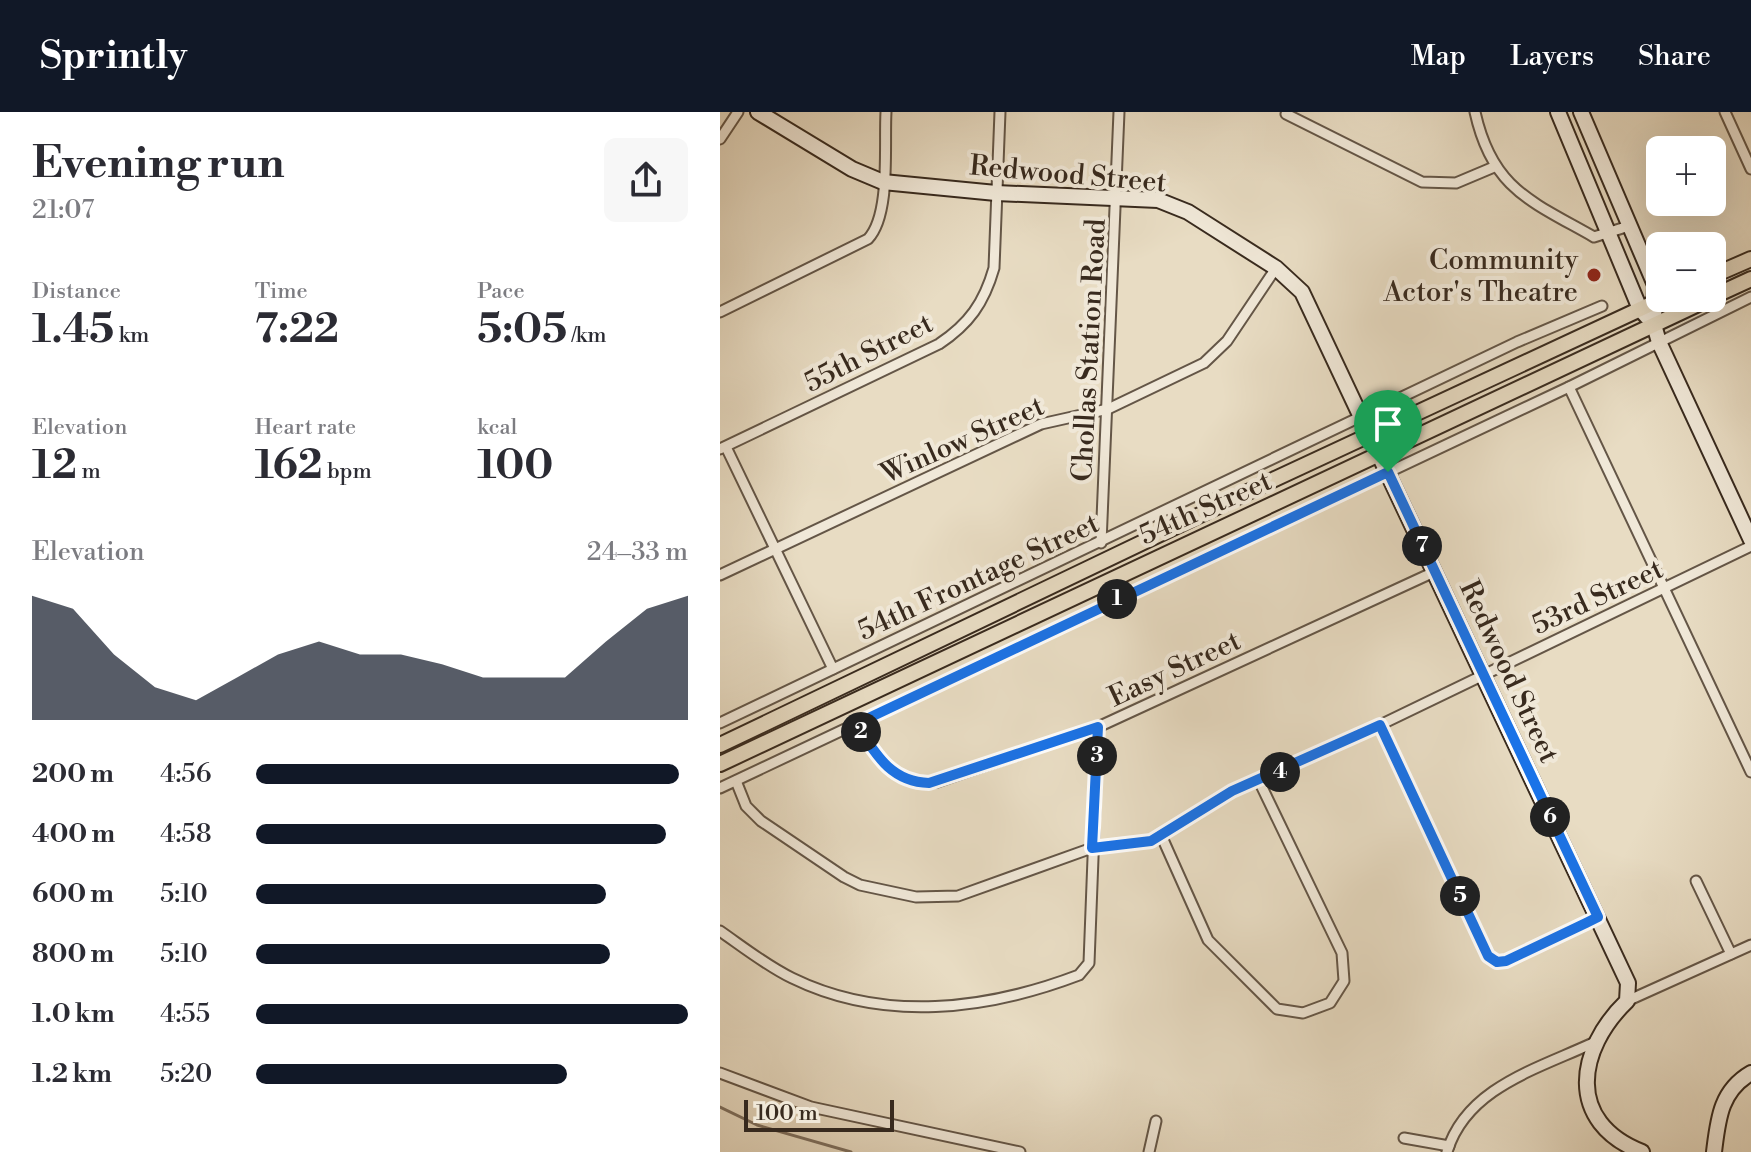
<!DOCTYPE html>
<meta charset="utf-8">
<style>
:root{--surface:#fff;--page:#f7f7f7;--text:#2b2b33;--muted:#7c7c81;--accent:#111827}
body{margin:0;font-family:"Libre Bodoni",serif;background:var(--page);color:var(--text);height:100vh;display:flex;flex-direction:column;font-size:30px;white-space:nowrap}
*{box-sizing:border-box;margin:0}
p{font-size:26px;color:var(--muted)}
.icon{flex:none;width:44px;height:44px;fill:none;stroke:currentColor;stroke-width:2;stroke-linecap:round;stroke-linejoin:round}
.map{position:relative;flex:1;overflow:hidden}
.sheet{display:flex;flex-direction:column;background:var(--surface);width:720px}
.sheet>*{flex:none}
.fabs{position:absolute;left:926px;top:24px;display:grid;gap:16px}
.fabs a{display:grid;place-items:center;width:80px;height:80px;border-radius:12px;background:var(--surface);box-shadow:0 8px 32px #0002;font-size:40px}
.scale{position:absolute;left:24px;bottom:20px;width:150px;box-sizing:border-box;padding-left:8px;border:4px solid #382a1e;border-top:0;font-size:22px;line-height:28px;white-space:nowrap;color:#382a1e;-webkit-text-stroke:6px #f0e8d8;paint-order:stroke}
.pin{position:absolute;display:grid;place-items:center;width:68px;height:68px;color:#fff;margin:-82px -34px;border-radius:50% 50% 50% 0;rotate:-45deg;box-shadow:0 0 8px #0007}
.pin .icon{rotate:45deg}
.km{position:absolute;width:40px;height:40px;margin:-20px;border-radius:50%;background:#222;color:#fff;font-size:22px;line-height:40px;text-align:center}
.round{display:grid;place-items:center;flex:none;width:84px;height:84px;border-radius:12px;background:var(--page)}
.headline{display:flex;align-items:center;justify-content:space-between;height:136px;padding:0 32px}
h1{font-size:44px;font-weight:700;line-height:60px}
.stats{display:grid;grid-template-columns:repeat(3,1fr);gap:12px;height:136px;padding:8px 32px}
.stats div{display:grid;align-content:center}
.stats b{font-size:40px;font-weight:700}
.stats small{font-size:22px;font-weight:400}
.stats p{font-size:22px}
.chart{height:224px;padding:16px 32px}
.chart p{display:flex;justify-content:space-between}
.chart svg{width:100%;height:144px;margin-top:8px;fill:var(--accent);opacity:.7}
ul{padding:0 32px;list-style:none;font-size:26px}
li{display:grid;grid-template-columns:128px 96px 1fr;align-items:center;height:60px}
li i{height:20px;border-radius:10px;background:var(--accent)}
header{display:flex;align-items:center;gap:48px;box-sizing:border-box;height:112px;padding:0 40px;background:var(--accent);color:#fff}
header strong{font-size:38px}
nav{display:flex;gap:44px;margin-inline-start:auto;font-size:28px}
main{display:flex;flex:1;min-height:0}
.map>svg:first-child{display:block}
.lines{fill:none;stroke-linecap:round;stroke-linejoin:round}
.stream{stroke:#7e705f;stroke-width:3}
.street-casing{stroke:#645647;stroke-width:13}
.secondary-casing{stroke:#382a1e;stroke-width:18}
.primary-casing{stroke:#382a1e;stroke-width:18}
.street{stroke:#f0e8d8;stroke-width:9}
.secondary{stroke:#f0e8d8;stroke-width:14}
.primary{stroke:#e8dcc3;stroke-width:14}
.route-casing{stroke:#fff;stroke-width:16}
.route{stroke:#1a73e8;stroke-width:10}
.poi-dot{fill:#8f2418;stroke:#f0e8d8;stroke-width:3}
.labels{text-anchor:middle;stroke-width:8;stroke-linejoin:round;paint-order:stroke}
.street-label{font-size:28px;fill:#382a1e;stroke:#f0e8d8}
.poi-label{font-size:28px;fill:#382a1e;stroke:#f0e8d8;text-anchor:end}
</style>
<header>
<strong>Sprintly</strong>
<nav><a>Map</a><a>Layers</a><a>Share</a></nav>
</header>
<main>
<section class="sheet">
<div class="headline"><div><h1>Evening run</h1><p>21:07</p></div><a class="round"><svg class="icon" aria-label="share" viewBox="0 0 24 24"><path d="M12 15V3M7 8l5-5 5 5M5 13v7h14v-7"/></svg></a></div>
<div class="stats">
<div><p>Distance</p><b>1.45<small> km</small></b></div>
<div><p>Time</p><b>7:22</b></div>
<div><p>Pace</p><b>5:05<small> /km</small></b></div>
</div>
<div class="stats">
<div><p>Elevation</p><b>12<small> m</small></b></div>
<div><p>Heart rate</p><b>162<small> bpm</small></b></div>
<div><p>kcal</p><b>100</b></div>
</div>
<div class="chart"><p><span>Elevation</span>24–33 m</p>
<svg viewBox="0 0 160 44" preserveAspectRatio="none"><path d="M0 44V6L10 10L20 24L30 34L40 38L50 31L60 24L70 20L80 24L90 24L100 27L110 31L120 31L130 31L140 20L150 10L160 6V44z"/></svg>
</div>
<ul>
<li><b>200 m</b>4:56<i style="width:98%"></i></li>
<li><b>400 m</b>4:58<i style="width:95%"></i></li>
<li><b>600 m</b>5:10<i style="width:81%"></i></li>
<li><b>800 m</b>5:10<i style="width:82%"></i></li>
<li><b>1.0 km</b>4:55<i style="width:100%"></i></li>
<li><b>1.2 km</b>5:20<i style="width:72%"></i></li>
</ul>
</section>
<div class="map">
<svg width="1031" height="1040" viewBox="0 0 1031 1040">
<rect width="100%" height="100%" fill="#e8dcc3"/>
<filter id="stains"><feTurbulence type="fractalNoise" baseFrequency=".0025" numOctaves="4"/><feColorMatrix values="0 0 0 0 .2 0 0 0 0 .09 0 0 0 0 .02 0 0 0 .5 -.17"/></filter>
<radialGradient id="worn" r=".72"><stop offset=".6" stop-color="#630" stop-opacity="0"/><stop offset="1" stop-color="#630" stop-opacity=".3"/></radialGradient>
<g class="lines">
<polyline class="stream" points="0,995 37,1013 131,1040"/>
<defs>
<g id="street">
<path d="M755,0C772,77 811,89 874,125L909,114"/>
<polyline points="1005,0 1031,57"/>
<polyline points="566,2 702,70 736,71 774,55"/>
<polyline points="0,27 18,0"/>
<path d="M0,200L148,127C171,103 164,33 166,0"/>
<polyline points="849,275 1031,660"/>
<polyline points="6,335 113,557"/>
<path d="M0,337L219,232C249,212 264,191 274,156L280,0"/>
<polyline points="381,431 399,0"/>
<polyline points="0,463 321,312 388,297 484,251 507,229 556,156"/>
<polyline points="0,611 797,230 882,194"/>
<path d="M136,612C156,644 174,676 217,670L378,615L714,460"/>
<polyline points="660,613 768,844 777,850 786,849 878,805"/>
<polyline points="16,669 26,694 41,709 124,765 140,773 196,785 238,784 372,736 431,729 512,679 660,613 1031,434"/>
<polyline points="0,676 849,275 1031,185"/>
<polyline points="441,723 488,828 557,897 583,901 610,891 624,869 622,841 539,669"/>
<polyline points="976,769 1011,842"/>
<path d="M0,819C23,835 47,854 72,866C164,911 267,898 359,863L369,851L378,615"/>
<polyline points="907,889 1031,833"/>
<polyline points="0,961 91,995 300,1040"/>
<polyline points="684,1026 729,1034"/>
<polyline points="429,1040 436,1009"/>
<path d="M727,1040C746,976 817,957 873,931"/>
</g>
<g id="secondary">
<path d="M38,0L132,57L163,70L276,81L438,88L468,100L556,156L582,180L908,871L907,889C857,937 845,1010 922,1040"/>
<polyline points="838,0 920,197 927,205"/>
<polyline points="861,0 935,173 934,213 939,230 1031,428"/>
<path d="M994,1040C998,1008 1000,979 1031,961"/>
</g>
<g id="primary">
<polyline points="992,164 1031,147"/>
<polyline points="992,185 1031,167"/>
<polyline points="0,633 557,366 944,186"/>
<polyline points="0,652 991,186"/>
</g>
</defs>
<use href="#street" class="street-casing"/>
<use href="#secondary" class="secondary-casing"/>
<use href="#primary" class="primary-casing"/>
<use href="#street" class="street"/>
<use href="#secondary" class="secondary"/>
<use href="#primary" class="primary"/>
</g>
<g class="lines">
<defs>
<path id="route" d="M668,360L878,805L866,811L786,849L777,850L768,844L660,613L512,679L431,729L372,736L378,615L209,671C170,670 155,641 136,612Z"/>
</defs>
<use href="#route" class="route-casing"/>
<use href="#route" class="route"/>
</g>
<circle class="poi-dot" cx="874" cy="163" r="8"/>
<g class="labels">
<g class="street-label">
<text transform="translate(348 61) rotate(5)" y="10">Redwood Street</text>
<text transform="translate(368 238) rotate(-87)" y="10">Chollas Station Road</text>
<text transform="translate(148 240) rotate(-27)" y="10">55th Street</text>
<text transform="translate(242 327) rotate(-24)" y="10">Winlow Street</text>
<text transform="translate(485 395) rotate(-24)" y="10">54th Street</text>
<text transform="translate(258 464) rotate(-25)" y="10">54th Frontage Street</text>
<text transform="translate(877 484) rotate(-25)" y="10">53rd Street</text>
<text transform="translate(454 556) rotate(-25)" y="10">Easy Street</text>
<text transform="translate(790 559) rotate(65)" y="10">Redwood Street</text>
</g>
<g class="poi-label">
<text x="858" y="157">Community<tspan x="858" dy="32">Actor's Theatre</tspan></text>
</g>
</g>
<rect width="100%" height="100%" filter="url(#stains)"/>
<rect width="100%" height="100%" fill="url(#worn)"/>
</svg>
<div class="fabs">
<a>+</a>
<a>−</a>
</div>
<div class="scale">100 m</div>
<div class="pin" style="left:668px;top:360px;background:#1e9e55"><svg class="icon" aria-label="arrive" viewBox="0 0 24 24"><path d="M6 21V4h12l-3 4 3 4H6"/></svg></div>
<b class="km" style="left:397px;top:487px">1</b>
<b class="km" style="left:141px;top:620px">2</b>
<b class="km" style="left:377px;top:644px">3</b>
<b class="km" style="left:560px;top:660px">4</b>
<b class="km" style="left:740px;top:784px">5</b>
<b class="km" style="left:830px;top:705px">6</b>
<b class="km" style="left:702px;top:434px">7</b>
</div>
</main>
